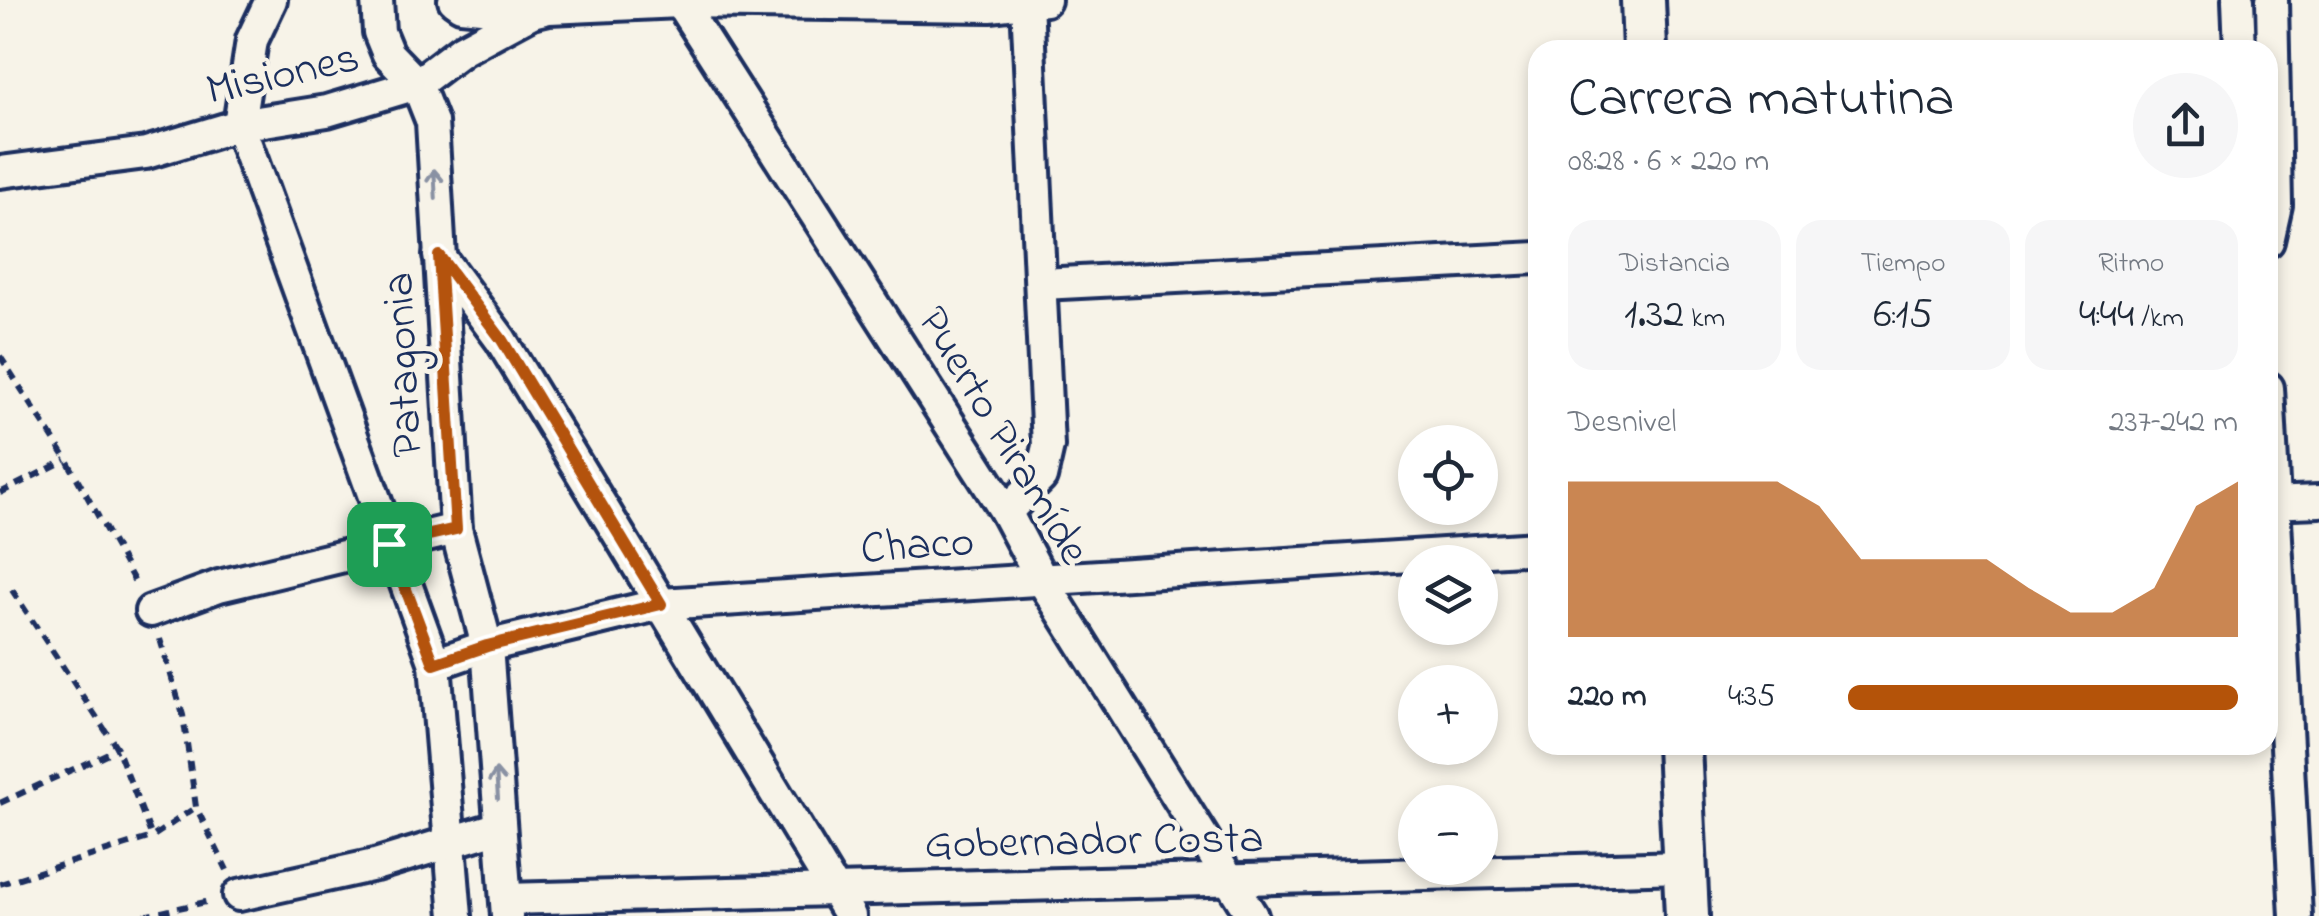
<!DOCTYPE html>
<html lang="es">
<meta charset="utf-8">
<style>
:root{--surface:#fff;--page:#f6f6f7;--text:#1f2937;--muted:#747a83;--accent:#b45309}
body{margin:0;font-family:"Indie Flower",sans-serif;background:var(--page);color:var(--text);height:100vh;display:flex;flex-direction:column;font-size:38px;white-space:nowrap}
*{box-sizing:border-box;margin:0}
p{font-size:32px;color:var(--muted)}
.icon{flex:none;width:55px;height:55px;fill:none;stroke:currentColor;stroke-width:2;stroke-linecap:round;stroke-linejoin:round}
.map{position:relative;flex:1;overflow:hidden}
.drawer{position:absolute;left:1528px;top:40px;width:750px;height:715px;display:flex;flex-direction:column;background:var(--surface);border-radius:30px;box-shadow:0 5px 15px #0003}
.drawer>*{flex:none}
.buttons{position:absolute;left:1398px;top:425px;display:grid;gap:20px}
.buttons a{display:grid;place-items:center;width:100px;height:100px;border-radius:50%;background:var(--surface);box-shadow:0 5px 15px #0003;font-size:50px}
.pin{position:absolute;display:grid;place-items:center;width:85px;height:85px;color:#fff;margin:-42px;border-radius:20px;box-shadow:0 5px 15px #0006}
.round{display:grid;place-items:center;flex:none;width:105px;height:105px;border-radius:52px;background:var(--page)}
.summary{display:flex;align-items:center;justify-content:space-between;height:170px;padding:0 40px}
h1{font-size:55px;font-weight:600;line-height:75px}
.metrics{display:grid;grid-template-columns:repeat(3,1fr);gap:15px;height:170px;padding:10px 40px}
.metrics div{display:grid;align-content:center;border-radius:25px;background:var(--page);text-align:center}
.metrics b{font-size:42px;font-weight:600}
.metrics small{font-size:28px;font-weight:400}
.metrics p{font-size:28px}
.chart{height:280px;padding:20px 40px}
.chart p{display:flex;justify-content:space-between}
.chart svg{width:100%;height:180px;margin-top:10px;fill:var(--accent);opacity:.7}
ul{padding:0 40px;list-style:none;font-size:32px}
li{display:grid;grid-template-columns:160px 120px 1fr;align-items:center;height:75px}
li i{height:25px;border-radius:12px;background:var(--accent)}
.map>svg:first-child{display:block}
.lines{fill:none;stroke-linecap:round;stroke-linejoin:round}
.street-casing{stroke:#1b2f5e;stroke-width:38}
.secondary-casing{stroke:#1b2f5e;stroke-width:50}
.path{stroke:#1b2f5e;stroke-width:6;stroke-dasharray:10 8;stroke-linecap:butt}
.street{stroke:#f7f3e8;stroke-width:30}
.secondary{stroke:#f7f3e8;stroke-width:42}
.oneway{stroke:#8991a3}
.route-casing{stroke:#fff;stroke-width:20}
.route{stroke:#b45309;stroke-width:12}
.labels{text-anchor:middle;stroke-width:10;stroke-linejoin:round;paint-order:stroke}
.street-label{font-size:45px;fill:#1b2f5e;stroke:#f7f3e8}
</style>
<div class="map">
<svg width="2319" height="916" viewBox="0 0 2319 916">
<rect width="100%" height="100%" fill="#f7f3e8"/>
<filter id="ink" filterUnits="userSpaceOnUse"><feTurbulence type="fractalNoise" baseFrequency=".01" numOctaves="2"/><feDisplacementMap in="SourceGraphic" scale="20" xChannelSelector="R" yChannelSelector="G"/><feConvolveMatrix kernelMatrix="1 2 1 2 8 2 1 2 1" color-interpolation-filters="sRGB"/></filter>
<g filter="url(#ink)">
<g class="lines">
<defs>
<g id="street">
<polyline points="271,0 252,40 239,125 435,664 456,916"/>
<polyline points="377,0 379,32 388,54 417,84 432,122 456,529 487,646 507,916"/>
<polyline points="454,0 461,5 532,12"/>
<polyline points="2238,0 2240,50"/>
<polyline points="680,2 1006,512 1041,578 1252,916"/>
<polyline points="0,172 146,153 239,125 327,111 417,84 462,50 532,12 549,8 680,2 990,6 1045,0"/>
<polyline points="2268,241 2276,205 2272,0"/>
<polyline points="439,256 501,340 850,916"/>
<polyline points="1042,284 1538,258"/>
<polyline points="2268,388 2296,916"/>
<polyline points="2268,503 2319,501"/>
<polyline points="1006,512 1041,477 1048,446 1027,2"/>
<polyline points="151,611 219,586 456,529"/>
<polyline points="435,664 487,646 661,604 1538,548"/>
<polyline points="239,895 375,865 500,827"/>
<polyline points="506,899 1684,867"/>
</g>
<g id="secondary">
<polyline points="1643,0 1645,50"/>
<polyline points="1679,745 1687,916"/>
</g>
</defs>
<use href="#street" class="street-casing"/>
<use href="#secondary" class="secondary-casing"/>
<g class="path">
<polyline points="0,356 67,460 137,586"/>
<polyline points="0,493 66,460"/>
<polyline points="12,590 117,748 152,837"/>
<polyline points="160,639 183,715 196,807 227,870"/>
<polyline points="0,803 117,749"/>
<polyline points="0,884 152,837 196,807"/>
<polyline points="143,916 210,901"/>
</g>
<use href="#street" class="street"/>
<use href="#secondary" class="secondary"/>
</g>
<defs><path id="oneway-shaft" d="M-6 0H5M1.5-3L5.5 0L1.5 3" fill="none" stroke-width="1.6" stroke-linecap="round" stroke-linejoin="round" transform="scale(2.5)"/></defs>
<g class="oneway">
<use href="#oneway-shaft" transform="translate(435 184) rotate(-93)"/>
<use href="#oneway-shaft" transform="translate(497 784) rotate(-94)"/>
</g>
</g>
<g class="lines" filter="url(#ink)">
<defs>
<polygon id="route" points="439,256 502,340 661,604 487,646 434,664 389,544 456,529"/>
</defs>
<use href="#route" class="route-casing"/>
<use href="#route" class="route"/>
</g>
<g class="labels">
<g class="street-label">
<text transform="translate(282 71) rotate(-13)" y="16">Misiones</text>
<text transform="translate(400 365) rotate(-93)" y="16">Patagonia</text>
<text transform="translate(1006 434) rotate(59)" y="16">Puerto Piramíde</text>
<text transform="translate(917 542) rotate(-4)" y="16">Chaco</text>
<text transform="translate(1094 838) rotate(-1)" y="16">Gobernador Costa</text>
</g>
</g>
</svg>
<div class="buttons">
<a><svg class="icon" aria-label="locate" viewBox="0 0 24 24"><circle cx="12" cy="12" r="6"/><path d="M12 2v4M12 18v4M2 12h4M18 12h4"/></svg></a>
<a><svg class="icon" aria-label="layers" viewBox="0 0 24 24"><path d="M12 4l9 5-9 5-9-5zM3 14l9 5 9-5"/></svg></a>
<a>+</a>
<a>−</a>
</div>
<div class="pin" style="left:389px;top:544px;background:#1e9e55"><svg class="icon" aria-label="arrive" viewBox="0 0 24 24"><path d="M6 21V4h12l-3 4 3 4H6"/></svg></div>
<section class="drawer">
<div class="summary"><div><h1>Carrera matutina</h1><p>08:28 · 6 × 220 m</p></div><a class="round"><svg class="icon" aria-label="share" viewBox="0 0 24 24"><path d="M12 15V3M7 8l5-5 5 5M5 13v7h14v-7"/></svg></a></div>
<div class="metrics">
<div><p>Distancia</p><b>1.32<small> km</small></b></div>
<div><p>Tiempo</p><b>6:15</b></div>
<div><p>Ritmo</p><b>4:44<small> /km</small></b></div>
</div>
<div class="chart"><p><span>Desnivel</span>237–242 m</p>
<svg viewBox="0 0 160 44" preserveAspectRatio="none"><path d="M0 44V6L10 6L20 6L30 6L40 6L50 6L60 12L70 25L80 25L90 25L100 25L110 32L120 38L130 38L140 32L150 12L160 6V44z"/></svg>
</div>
<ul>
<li><b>220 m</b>4:35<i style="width:100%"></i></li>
</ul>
</section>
</div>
